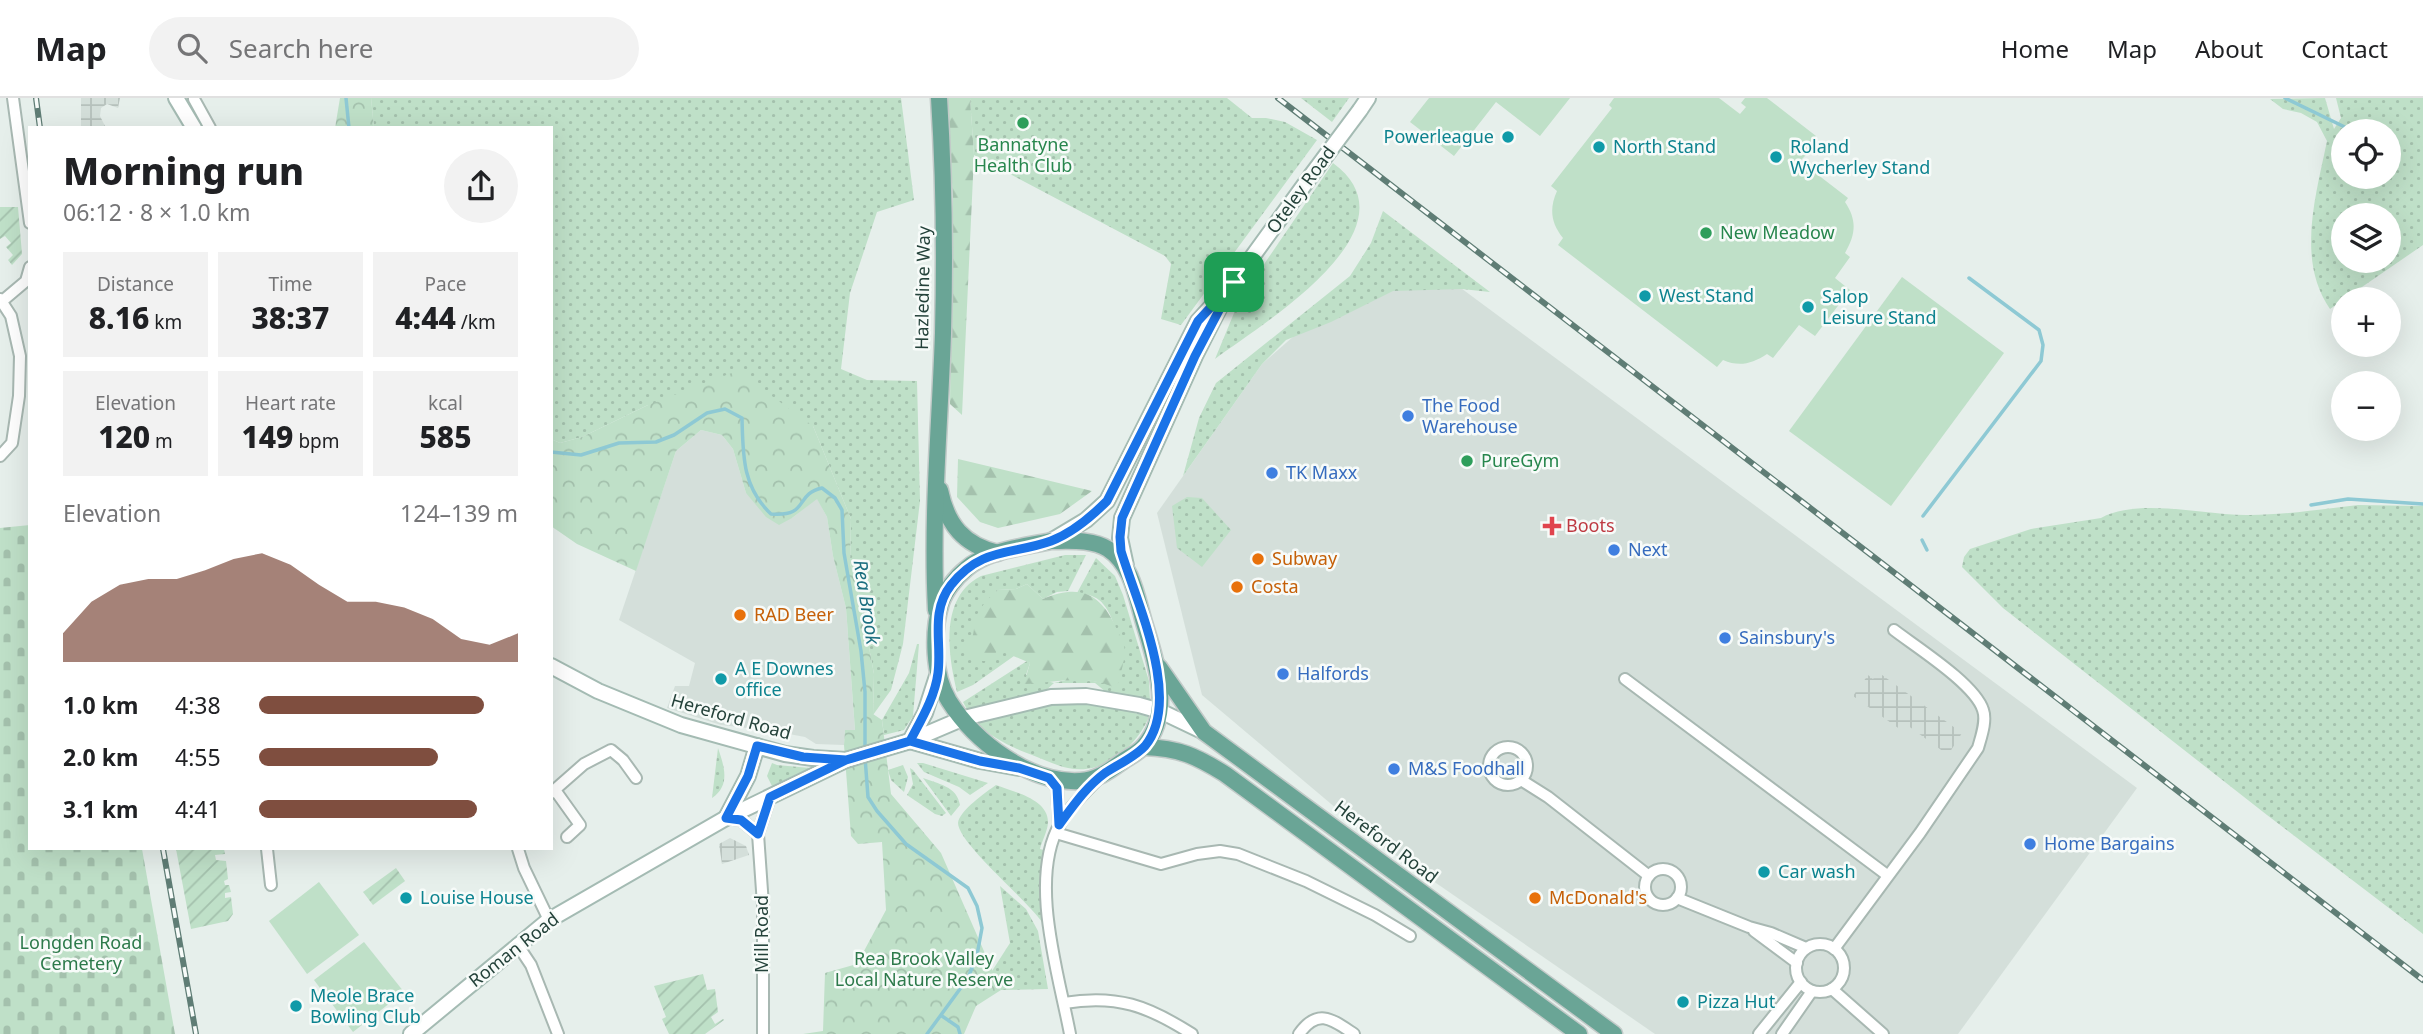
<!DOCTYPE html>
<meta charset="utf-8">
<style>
:root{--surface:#fff;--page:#f2f2f2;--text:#202124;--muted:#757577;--line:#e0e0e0;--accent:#7f4e3f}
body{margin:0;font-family:"Noto Sans",sans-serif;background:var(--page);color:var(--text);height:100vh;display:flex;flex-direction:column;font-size:26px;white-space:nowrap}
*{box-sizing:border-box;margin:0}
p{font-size:23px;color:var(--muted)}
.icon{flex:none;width:38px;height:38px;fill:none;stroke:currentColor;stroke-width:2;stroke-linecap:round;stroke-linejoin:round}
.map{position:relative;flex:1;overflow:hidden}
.side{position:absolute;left:28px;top:28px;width:525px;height:724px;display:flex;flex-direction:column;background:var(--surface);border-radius:0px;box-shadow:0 7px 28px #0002}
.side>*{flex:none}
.tools{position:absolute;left:2331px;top:21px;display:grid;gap:14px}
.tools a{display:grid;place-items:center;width:70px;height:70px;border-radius:50%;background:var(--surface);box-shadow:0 7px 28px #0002;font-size:35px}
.pin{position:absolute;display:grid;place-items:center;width:60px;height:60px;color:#fff;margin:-30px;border-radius:14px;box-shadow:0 4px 10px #0006}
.round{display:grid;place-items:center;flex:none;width:74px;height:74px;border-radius:37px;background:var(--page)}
.summary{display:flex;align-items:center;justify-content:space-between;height:119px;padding:0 35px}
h1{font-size:38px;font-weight:800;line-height:52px}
.figures{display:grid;grid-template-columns:repeat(3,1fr);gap:10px;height:119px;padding:7px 35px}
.figures div{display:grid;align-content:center;border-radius:0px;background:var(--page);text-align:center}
.figures b{font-size:30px;font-weight:800}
.figures small{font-size:19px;font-weight:400}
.figures p{font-size:19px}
.chart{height:196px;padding:14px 35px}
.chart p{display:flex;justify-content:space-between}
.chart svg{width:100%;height:126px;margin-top:7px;fill:var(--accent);opacity:.7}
ul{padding:0 35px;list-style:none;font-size:23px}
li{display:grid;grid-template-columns:112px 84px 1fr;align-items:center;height:52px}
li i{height:18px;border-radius:9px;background:var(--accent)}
header{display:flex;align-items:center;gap:42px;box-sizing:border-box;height:98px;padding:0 35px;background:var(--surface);border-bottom:2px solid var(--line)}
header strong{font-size:33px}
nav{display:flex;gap:38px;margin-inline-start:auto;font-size:24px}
.search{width:490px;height:63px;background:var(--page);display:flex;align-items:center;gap:18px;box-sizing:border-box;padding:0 24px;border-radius:38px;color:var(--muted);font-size:26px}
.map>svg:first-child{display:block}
.built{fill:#d4dfda}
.industrial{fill:url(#industrial-grid)}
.grass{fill:url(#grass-dots);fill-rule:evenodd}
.forest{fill:url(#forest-firs)}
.cemetery{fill:url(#cemetery-stones)}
.park{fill:url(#park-crowns)}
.garden{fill:url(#garden-furrows)}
.pitch{fill:#bfe0c8}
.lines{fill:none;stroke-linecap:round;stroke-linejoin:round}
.stream{stroke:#8ec9d4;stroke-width:3.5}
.street-casing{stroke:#a8b8b2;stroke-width:14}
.secondary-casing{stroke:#a4bbb3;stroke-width:18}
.primary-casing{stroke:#c2cac8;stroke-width:19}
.street{stroke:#fff;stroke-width:10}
.secondary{stroke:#fff;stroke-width:14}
.primary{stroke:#6aa596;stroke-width:16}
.rail-casing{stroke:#5f7d75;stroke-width:6}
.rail{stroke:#f7fbf9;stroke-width:3.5;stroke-dasharray:10;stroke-linecap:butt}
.secondary-bridge-casing{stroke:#a4bbb3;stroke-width:18;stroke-linecap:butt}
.secondary-bridge{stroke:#fff;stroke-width:14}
.route-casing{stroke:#fff;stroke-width:14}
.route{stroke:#1a73e8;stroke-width:9}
.leisure-dot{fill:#2e9e5b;stroke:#f7fbf9;stroke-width:2.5}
.culture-dot{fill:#0f9aa8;stroke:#f7fbf9;stroke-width:2.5}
.shop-dot{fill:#3f7fe0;stroke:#f7fbf9;stroke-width:2.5}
.health-dot{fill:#e0444e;stroke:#f7fbf9;stroke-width:2.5}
.food-dot{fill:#e8710a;stroke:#f7fbf9;stroke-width:2.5}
.labels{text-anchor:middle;stroke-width:5;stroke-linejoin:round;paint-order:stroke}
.culture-label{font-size:18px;fill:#0d838f;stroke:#f7fbf9;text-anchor:start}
.leisure-label{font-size:18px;fill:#27864d;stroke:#f7fbf9;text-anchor:start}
.street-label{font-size:18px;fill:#24423a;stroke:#f7fbf9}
.shop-label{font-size:18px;fill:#366cbe;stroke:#f7fbf9;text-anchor:start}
.health-label{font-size:18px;fill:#be3a42;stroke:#f7fbf9;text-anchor:start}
.food-label{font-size:18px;fill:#c56008;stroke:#f7fbf9;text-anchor:start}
.park-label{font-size:18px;fill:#2d7a4b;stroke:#f7fbf9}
.water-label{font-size:19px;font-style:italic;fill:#1c6f80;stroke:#f7fbf9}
</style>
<header>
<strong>Map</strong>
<div class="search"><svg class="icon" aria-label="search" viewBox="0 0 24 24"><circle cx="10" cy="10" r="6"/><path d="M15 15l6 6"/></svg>Search here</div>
<nav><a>Home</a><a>Map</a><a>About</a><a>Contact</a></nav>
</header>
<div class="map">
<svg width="2423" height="936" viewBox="0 0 2423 936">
<defs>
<pattern id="industrial-grid" width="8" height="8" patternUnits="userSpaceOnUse" patternTransform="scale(1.75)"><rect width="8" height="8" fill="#d4dfda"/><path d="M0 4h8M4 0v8" fill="none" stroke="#b6c1bc"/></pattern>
<pattern id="grass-dots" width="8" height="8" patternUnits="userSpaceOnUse" patternTransform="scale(1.75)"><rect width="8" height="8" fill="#bfe0c8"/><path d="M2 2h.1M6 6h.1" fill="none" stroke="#a4c1ad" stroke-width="1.8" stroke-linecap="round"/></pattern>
<pattern id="forest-firs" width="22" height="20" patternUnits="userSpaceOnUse" patternTransform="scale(1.75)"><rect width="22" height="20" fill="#bfe0c8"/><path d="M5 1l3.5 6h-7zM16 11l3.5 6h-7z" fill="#a4c1ad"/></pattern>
<pattern id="cemetery-stones" width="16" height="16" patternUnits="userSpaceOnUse" patternTransform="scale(1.75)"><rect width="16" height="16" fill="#bfe0c8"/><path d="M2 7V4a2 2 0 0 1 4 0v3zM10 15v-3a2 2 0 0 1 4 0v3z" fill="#a4c1ad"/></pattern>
<pattern id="park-crowns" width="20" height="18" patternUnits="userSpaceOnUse" patternTransform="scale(1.75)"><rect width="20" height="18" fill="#bfe0c8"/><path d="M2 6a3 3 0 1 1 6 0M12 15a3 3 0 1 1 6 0" fill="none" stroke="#a4c1ad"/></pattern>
<pattern id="garden-furrows" width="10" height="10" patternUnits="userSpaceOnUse" patternTransform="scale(1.75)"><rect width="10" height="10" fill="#bfe0c8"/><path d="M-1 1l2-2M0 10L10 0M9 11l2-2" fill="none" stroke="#a4c1ad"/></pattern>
</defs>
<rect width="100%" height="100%" fill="#e6efeb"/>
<g class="built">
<polygon points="1400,145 2137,690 1958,936 1655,936 1375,743 1202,597 1157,415 1262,266"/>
<polygon points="701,332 722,337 733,351 746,395 792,420 817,400 827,419 833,458 846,510 855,633 845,632 844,647 816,646 805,639 773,633 721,627 667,610 675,588 689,588 695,565 619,522 676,353"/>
</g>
<g class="industrial">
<polygon points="81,0 120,0 118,10 107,6 101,10 100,18 106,30 81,30"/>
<polygon points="1878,574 1962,635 1948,657 1907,627 1901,632 1853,598 1868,577 1873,581"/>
<polygon points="730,740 746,748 749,757 722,766 719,746"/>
</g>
<g class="grass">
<polygon points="371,0 901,0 914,102 877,114 850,195 841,271 867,282 917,283 920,403 903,546 891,592 873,617 874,576 859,496 850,465 851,421 813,328 648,307 582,339 560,345 551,341 551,30 374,30"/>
<polygon points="970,0 1227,0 1252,20 1266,20 1285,24 1317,42 1181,227 1161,221 1171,166 1165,158 974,57"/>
<polygon points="1301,0 1349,0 1332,24"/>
<path d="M2325,0L2334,31L2341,20L2336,0H2423V147L2330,211C2296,162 2316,97 2327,43L2317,24L2301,15L2283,11L2270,1ZM2389,33V79H2343V33ZM2389,117V163H2343V117Z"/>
<path d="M1333,65C1422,130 1262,226 1215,261L1239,203Z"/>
<polygon points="1383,113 1490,194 1462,191 1393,193 1331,224 1286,242 1262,266 1183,378 1199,320 1216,285 1350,178 1371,145"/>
<polygon points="1187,399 1202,400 1231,432 1202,469 1177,450 1172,408"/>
<path d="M2358,407L2423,408V836L2267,717L2003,510L1962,469L1964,459L1970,451L2031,431L2101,420C2139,399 2207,418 2250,417C2286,417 2322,411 2358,407Z"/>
<path d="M1065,457H1086L1068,493L1057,494L1043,501L1027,486L1016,491L998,492L977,518L976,536L1003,547L1014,558L973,587L957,594C948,557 939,499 981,478Z"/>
<path d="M1096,460L1115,478L1123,497L1149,583L1150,603L1106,594L1095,585H1054L1043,595L970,617L963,604L1027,563L1030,565L1026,577L1054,585L1075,580L1105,585L1118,581C1125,562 1116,515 1099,502C1093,497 1084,496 1077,495Z"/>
<polygon points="917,546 919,546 913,618 904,632 884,637 882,622 909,575"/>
<path d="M1065,606L1109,608L1149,619C1136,649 1103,678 1068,670C1058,668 1047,663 1037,659C1013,650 995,642 976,625L1027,611Z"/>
<path d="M718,650C724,668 731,687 712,700Z"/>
<polygon points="772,665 777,667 810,670 772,688 767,678"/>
<polygon points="917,665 923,665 988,685 970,697 959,689 924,674"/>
<polygon points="903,667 908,679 904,694 891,682 888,672"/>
<polygon points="910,670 913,672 946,715 942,718 935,716 907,697 913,686"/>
<path d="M923,680C938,686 957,688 960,707L951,718Z"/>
<path d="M996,687C1014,694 1048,701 1048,724C1048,732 1042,743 1040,751L1044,752L1040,782L1042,824C1028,803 958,745 958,725C959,713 986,694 996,687Z"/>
<polygon points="1000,788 1026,811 1038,833 1048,891 1001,892 992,873 1010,845"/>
</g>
<g class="forest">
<polygon points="947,0 970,0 974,57 962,317 950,306 953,101"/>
<polygon points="958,361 1092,393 1060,416 998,430 980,424 957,399"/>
<path d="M1027,486L1043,501C1078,486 1099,494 1115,527C1117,533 1123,541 1124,547C1127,561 1119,577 1117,591C1087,575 1056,585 1024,586L1030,565L1011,557L1003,548L987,563H975L965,553C976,536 972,537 976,520C979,509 990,499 998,492L1016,491Z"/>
</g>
<polygon class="cemetery" points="30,427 30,751 142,751 175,936 0,936 0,430"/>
<g class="park">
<polygon points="340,0 371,0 374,30 335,30"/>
<polygon points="737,273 813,328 851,421 850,465 859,496 874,576 873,616 882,622 891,696 941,755 1001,892 976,908 964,936 803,936 823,933 825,875 857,866 886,812 882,744 858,746 851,738 844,647 845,632 855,632 846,510 833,458 827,419 817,401 792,420 779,427 766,419 746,395 733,351 722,337 701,332 676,353 636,473 577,446 551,428 551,341 560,345 582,339 648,307"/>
</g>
<g class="garden">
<polygon points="0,109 18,109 22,156 12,167 8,162 13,157 6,149 11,145 5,138 0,141"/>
<polygon points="176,751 224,751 225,756 215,757 216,762 226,763 228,781 224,783 225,787 229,787 231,794 225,795 225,800 231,799 233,816 228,823 191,831"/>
<polygon points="396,770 405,783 373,807 363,794"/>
<polygon points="703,876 707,892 715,891 718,914 711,919 715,926 723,921 724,922 705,936 669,936 662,921 666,919 654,888"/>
</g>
<g class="pitch">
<polygon points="1429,0 1570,0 1540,38 1496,4 1454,58 1410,24"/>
<path d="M1614,0H1719L1740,16L1746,9L1741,5L1745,0H1767L1816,38L1813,42L1817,46L1800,63L1848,100L1845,104C1857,122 1856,136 1845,155L1850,159L1835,180L1850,192L1815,238L1799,227L1773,260L1767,256C1752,266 1739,269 1723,262L1717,269L1558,147L1563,140C1551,125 1549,111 1557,93L1551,88L1612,10L1609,7Z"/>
<polygon points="1902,179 2004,255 1891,408 1789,333"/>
<polygon points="319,784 359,837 307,876 269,823"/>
<polygon points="364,844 404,894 353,934 314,882"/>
</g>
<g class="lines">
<g class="stream">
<polyline points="346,0 349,30"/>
<polyline points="2285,0 2353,33"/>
<path d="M551,354L581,357L619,345L656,344L674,337L707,315L725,311L742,320C743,356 742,389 771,416C810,419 794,396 822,390L835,400L842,412L844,455L861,553L865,594V652"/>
<polyline points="2311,407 2348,401 2423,406"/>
<polyline points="1923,418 2041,263 2043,247 2039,232 1969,180"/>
<polyline points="1922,442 1927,452"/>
<polyline points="865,659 868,699 877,713 906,746 968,790 977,808 982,830 977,857 968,880 927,936"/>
<polyline points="942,918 958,929 960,936"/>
</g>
<defs>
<g id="street">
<polyline points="13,0 30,125"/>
<polyline points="194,1 210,30"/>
<polyline points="0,201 11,218 20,258 19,298 12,345 0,358"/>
<polyline points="0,205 26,183 30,169"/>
<polyline points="1625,581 1887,777"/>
<circle cx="1508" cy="668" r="19"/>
<polyline points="1049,680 1057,690 1059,727"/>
<polyline points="1521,682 1548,699 1649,778"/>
<polyline points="555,692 580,727 567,739"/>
<polyline points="551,695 584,666 611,652 623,662 636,680"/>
<polyline points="726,720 741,722 758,736"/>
<polyline points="1056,735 1161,766 1197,756 1220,753 1238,756 1306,783 1375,817 1410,838"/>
<polyline points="267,751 271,787"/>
<polyline points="518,751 524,770 549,822"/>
<circle cx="1663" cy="789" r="18"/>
<polyline points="1677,800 1749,829 1771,835 1806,850"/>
<polyline points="1754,833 1797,865"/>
<polyline points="517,846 531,867 558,936"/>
<circle cx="1820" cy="870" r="24"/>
<path d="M1834,851L1920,735L1978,650C1981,639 1987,623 1983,612C1975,586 1916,549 1894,532"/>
<polyline points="1832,891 1883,936"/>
<path d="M1064,905C1117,896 1148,908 1192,936"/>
<polyline points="763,936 763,807 758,736 770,699"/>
<path d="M1070,936C1059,877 1028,781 1060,726C1070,709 1084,695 1098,681"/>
<path d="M1299,936C1318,909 1333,922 1354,936"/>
<polyline points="1759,936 1801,884"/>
<polyline points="1782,936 1812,893"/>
</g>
<g id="secondary">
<polyline points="176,0 194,30"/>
<polyline points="1360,12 1368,0"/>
<polyline points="1051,443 1086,422 1107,403 1198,223 1234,184 1310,79"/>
<polyline points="1126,468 1120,440 1122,420 1195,258 1223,203"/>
<polyline points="551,568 598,593 681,627 785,656 813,660 846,662 910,643 964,620 1051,599 1086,598 1139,607 1160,613 1204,634"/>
<polyline points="910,643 980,663 1019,670"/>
<polyline points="910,643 925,615 938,575"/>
<polyline points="726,720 748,678 757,648"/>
<polyline points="411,936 549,822 726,720 844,663"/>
</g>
<g id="primary">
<path d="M940,392C947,427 964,447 998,455"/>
<path d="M1051,443C1070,443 1092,441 1108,451C1131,466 1136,496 1143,521C1154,559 1175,613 1144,648C1139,654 1129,659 1123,663C1109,673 1097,682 1080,683C1030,686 975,644 949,603C933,577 932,534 941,505C945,493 956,479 966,471C987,452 1024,449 1051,443Z"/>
<path d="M936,512C931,419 940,327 943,235C945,156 944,78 939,0"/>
<polyline points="1159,569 1204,634 1614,936"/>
<path d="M1144,649C1179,650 1196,658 1225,676L1579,936"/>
</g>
</defs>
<use href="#street" class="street-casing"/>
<use href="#secondary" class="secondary-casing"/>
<use href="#primary" class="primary-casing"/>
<use href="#street" class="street"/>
<use href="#secondary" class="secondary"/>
<use href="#primary" class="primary"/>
<defs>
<g id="rail">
<polyline points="36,0 40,30"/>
<polyline points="1278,0 2423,882"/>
<polyline points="163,751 196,936"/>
</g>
</defs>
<use href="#rail" class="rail-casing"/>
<use href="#rail" class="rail"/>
<defs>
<polyline id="secondary-bridge" points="1310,79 1360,12"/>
</defs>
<use href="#secondary-bridge" class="secondary-bridge-casing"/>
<use href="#secondary-bridge" class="secondary-bridge"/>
</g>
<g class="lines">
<defs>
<path id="route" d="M1234,184L1198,223L1107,403C1091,419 1072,435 1051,443C1012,457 981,449 951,487C930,514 942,544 938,575C935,599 921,622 910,643L846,662L770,699L758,736L741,722L726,720L748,678L757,648L803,659L846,662L910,643L980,663L1019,670L1049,680L1057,690L1059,727C1073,708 1086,689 1105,675C1117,667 1135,659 1145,648C1183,602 1136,503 1121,453L1120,439L1122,420L1195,258L1234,184"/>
</defs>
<use href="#route" class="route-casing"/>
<use href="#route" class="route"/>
</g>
<g class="leisure-dot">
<circle cx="1023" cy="25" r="7"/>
<circle cx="1706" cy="135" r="7"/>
<circle cx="1467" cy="363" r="7"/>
</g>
<g class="culture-dot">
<circle cx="1508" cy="39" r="7"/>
<circle cx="1599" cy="49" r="7"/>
<circle cx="1776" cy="59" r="7"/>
<circle cx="1645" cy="198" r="7"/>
<circle cx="1808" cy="209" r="7"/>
<circle cx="721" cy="581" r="7"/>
<circle cx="1764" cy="774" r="7"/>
<circle cx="406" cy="800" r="7"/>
<circle cx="1683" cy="904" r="7"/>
<circle cx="296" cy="908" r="7"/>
</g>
<g class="shop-dot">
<circle cx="1408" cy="318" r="7"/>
<circle cx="1272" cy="375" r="7"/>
<circle cx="1614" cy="452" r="7"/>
<circle cx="1725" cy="540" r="7"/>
<circle cx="1283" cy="576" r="7"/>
<circle cx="1394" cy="671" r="7"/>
<circle cx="2030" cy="746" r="7"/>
</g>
<path class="health-dot" d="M1548.5 417.5h7v7h7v7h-7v7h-7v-7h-7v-7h7z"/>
<g class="food-dot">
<circle cx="1258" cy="461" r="7"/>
<circle cx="1237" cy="489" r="7"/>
<circle cx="740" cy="517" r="7"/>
<circle cx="1535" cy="800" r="7"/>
</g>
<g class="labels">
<g class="culture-label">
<text x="1494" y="45" text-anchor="end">Powerleague</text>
<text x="1613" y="55">North Stand</text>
<text x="1790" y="55">Roland<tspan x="1790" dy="21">Wycherley Stand</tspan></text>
<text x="1659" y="204">West Stand</text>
<text x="1822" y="205">Salop<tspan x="1822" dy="21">Leisure Stand</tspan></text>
<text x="735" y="577">A E Downes<tspan x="735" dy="21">office</tspan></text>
<text x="1778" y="780">Car wash</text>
<text x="420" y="806">Louise House</text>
<text x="310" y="904">Meole Brace<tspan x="310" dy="21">Bowling Club</tspan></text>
<text x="1697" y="910">Pizza Hut</text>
</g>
<g class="leisure-label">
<text x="1023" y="53" text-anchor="middle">Bannatyne<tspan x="1023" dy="21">Health Club</tspan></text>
<text x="1720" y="141">New Meadow</text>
<text x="1481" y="369">PureGym</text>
</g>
<g class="street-label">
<text transform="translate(1301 92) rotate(-54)" y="6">Oteley Road</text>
<text transform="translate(923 190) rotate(-89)" y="6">Hazledine Way</text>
<text transform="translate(731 619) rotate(16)" y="6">Hereford Road</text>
<text transform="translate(1386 744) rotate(37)" y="6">Hereford Road</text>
<text transform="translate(762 836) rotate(-90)" y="6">Mill Road</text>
<text transform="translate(514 852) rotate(-38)" y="6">Roman Road</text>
</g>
<g class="shop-label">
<text x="1422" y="314">The Food<tspan x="1422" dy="21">Warehouse</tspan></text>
<text x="1286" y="381">TK Maxx</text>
<text x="1628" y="458">Next</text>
<text x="1739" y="546">Sainsbury's</text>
<text x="1297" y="582">Halfords</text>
<text x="1408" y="677">M&amp;S Foodhall</text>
<text x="2044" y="752">Home Bargains</text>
</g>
<g class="health-label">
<text x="1566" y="434">Boots</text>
</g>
<g class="food-label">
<text x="1272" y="467">Subway</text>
<text x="1251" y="495">Costa</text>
<text x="754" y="523">RAD Beer</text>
<text x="1549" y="806">McDonald's</text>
</g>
<g class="park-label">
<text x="81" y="851">Longden Road<tspan x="81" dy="21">Cemetery</tspan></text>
<text x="924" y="867">Rea Brook Valley<tspan x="924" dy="21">Local Nature Reserve</tspan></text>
</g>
<g class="water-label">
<text transform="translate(867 504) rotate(81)" y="7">Rea Brook</text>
</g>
</g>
</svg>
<div class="tools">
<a><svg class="icon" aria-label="locate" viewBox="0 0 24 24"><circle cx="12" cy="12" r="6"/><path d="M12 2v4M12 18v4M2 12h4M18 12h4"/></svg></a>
<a><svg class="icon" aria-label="layers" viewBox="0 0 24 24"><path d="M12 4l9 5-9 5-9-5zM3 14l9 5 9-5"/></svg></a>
<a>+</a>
<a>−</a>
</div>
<div class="pin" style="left:1234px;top:184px;background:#1e9e55"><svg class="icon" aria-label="arrive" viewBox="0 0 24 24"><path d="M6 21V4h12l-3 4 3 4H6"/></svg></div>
<section class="side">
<div class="summary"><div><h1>Morning run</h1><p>06:12 · 8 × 1.0 km</p></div><a class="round"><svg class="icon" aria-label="share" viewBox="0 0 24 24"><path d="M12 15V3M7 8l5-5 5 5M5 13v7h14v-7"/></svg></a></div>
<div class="figures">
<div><p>Distance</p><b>8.16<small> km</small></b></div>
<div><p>Time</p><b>38:37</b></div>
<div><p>Pace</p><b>4:44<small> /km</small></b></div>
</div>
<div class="figures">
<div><p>Elevation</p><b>120<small> m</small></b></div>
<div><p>Heart rate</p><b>149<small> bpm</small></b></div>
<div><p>kcal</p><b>585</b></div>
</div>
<div class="chart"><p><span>Elevation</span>124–139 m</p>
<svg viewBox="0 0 160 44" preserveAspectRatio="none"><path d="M0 44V34L10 23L20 17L30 15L40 15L50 12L60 8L70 6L80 10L90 17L100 23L110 23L120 25L130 29L140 36L150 38L160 34V44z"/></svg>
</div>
<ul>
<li><b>1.0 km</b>4:38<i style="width:87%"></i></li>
<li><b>2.0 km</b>4:55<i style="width:69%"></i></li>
<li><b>3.1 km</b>4:41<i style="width:84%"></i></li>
</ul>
</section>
</div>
